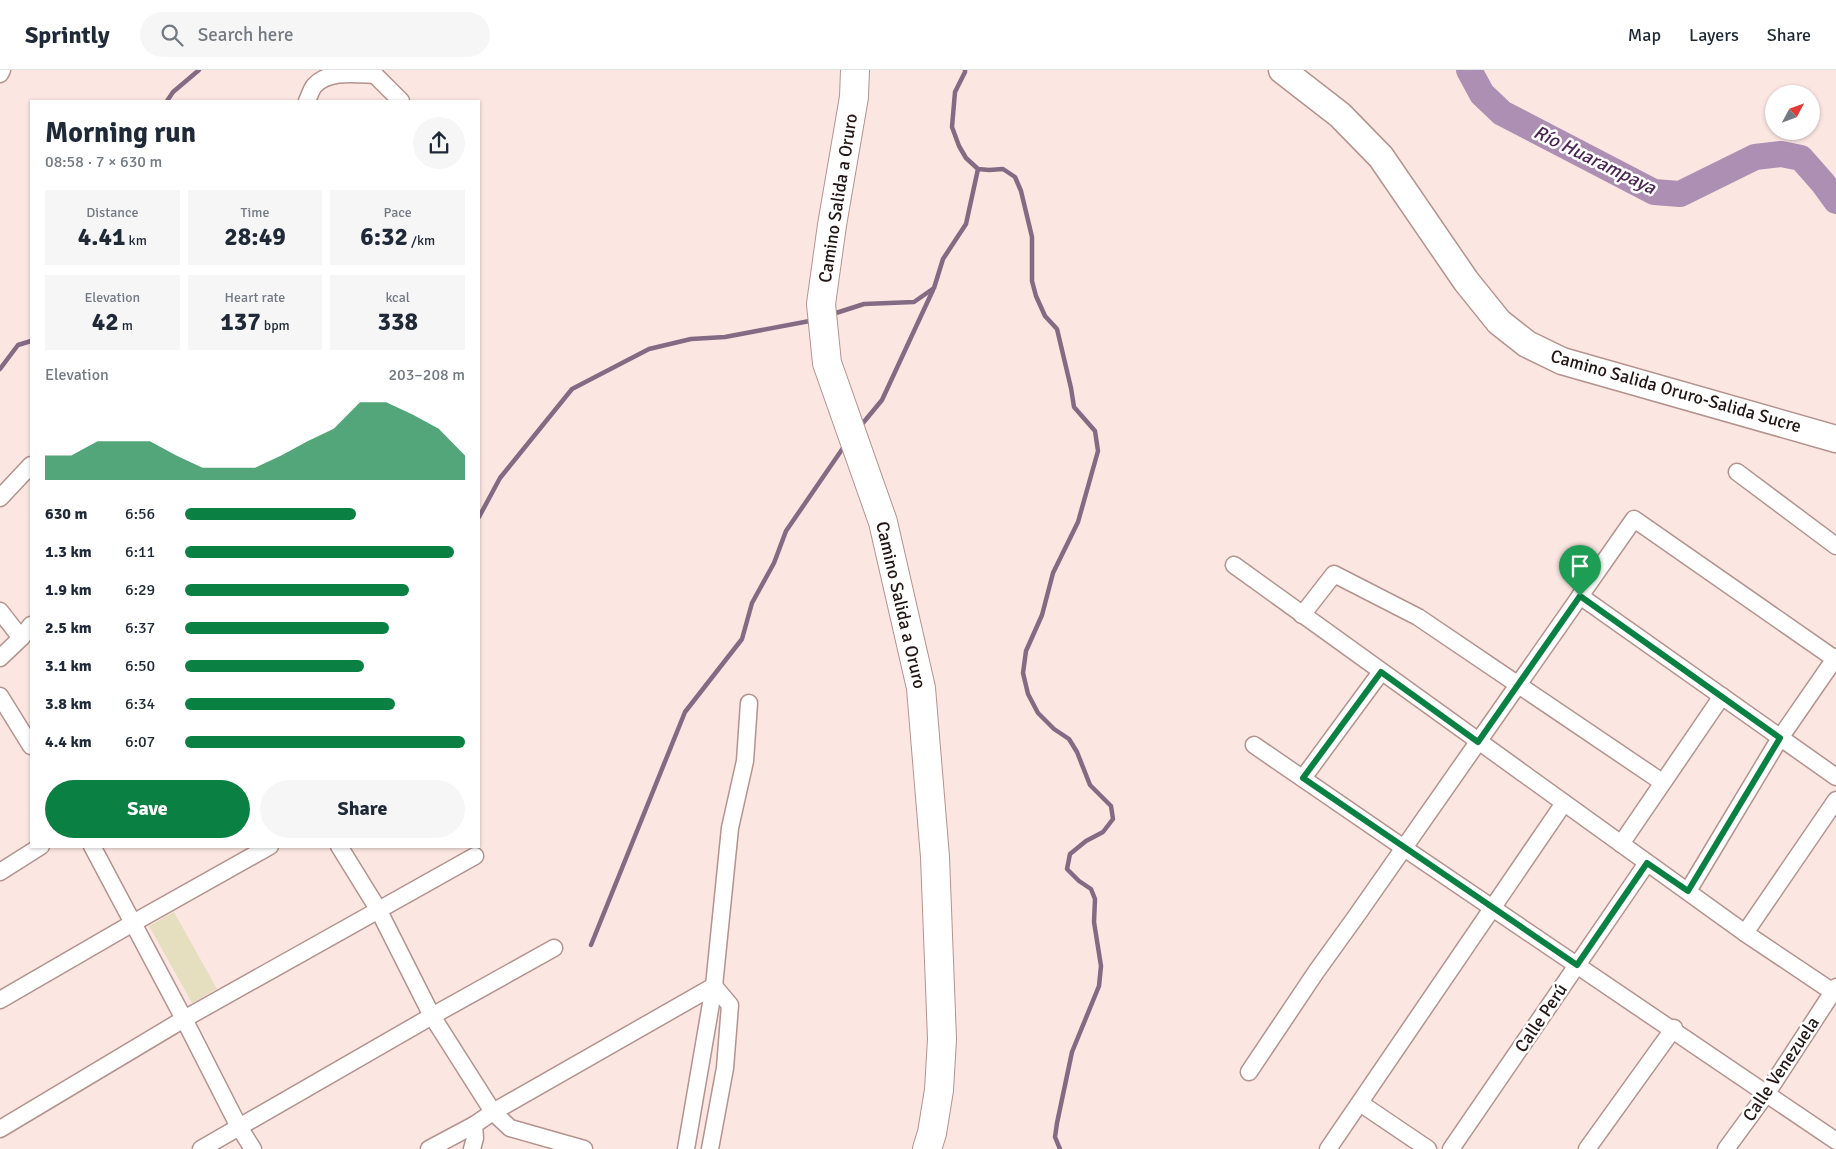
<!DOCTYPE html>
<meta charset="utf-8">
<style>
:root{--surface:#fff;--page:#f6f6f7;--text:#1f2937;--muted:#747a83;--line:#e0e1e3;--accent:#0b8043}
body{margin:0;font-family:Signika,sans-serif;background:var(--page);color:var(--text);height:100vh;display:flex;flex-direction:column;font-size:19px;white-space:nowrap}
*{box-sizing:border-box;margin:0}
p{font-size:16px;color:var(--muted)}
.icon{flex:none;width:28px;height:28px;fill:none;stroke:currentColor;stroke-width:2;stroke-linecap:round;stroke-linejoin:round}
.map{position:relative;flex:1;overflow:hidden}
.drawer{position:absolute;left:30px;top:30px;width:450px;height:748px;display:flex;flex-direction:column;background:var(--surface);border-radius:0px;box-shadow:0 1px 4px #0004}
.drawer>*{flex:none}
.needle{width:32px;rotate:49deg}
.fabs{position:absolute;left:1765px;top:15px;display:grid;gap:10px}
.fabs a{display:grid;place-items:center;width:55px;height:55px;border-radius:50%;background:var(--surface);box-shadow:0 1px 4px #0004;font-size:25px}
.pin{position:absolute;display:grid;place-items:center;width:42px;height:42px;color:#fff;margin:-51px -21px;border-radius:50% 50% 50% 0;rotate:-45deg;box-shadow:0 0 5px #0007}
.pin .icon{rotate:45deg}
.round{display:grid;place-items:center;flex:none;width:52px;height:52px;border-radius:26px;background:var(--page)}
.overview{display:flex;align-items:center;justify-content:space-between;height:85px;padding:0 15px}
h1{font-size:28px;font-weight:700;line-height:38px}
.stats{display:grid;grid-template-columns:repeat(3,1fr);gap:8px;height:85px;padding:5px 15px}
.stats div{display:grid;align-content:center;border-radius:0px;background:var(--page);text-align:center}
.stats b{font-size:25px;font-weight:700}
.stats small{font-size:14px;font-weight:400}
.stats p{font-size:14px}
.chart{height:140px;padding:10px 15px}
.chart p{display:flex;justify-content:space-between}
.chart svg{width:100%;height:90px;margin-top:5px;fill:var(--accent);opacity:.7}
.action{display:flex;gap:10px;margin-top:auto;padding:10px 15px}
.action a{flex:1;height:58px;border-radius:30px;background:var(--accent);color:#fff;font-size:20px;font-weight:700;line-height:58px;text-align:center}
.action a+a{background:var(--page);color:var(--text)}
ul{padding:0 15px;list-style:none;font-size:16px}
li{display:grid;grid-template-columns:80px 60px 1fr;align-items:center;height:38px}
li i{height:12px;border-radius:6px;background:var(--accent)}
header{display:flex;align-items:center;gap:30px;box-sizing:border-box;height:70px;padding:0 25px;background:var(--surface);border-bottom:1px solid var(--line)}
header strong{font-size:24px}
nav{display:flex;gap:28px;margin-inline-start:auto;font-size:18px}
.search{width:350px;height:45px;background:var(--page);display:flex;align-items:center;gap:12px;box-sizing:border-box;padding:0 18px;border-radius:28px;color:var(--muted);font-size:19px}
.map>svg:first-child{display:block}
.green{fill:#e5dfc0}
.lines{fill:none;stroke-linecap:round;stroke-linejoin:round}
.stream{stroke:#846b84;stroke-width:4.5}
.river{stroke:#ad8fb3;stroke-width:26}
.minor-casing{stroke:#b4938d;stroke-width:19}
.primary-casing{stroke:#b4938d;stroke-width:29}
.trunk-casing{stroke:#b4938d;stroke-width:30}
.minor{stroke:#fff;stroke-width:16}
.primary{stroke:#fff;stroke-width:26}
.trunk{stroke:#fff;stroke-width:28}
.route-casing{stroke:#fff;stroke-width:10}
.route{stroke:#0b8043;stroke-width:6}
.labels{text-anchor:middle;stroke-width:5;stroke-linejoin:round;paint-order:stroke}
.street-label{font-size:18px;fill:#231715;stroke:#fff}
.water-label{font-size:19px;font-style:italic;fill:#4b2453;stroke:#fff}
</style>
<header>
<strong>Sprintly</strong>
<div class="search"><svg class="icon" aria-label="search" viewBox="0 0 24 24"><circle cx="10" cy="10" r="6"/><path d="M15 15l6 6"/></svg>Search here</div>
<nav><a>Map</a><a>Layers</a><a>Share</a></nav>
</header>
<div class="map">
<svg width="1836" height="1079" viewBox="0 0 1836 1079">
<rect width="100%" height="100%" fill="#fce6e2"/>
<polygon class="green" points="174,842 217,919 192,933 149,856"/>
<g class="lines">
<g class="stream">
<polyline points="965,0 965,2 955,22 952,57 959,76 966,88 978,99 989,100 1003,99 1015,107 1021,121 1032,167 1032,211 1036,226 1045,246 1057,259 1071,318 1074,337 1095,361 1098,381 1078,452 1053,503 1042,545 1026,581 1023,603 1028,624 1038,643 1054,659 1069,669 1077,682 1090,715 1111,736 1113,749 1103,762 1086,771 1070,784 1067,799 1079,811 1091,819 1095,829 1094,852 1101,896 1099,916 1072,982 1057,1053 1055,1067 1060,1079"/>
<polyline points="167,31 173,22 199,0"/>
<polyline points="836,243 864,234 914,232 934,218 943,189 966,154 978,99"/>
<polyline points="0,299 18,275 31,271"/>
<polyline points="863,353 882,330 933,220"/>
<polyline points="479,447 500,408 572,319 649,279 691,269 725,267 815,250"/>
<polyline points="591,875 685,642 742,569 752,533 774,493 786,461 843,378"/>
</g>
<polyline class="river" points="1469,0 1482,24 1502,43 1654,122 1680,124 1755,87 1781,84 1801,88 1823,113 1836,131"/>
<defs>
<g id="minor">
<polyline points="373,0 375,5 401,31"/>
<polyline points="0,4 2,0"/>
<path d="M307,31C309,27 311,20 314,16C328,0 355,4 375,5"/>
<polyline points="1737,402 1836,476"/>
<polyline points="0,428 31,395"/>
<polyline points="1234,495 1745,863 1836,924"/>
<polyline points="1580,526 1836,707"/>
<polyline points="0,541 21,568"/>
<polyline points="1302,545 1334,504 1418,547 1662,712"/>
<polyline points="0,588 21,568 31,555"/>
<polyline points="0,626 31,676"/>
<polyline points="1254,675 1404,778 1836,1071"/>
<polyline points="1303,708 1381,602"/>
<polyline points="1621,774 1722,626"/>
<polyline points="92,776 184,949 239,1057 253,1079"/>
<polyline points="339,776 378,839 432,946 493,1042 474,1055 475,1068 472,1079"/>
<polyline points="0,802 41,776"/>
<polyline points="1688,821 1780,668 1836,587"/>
<polyline points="1745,863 1836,730"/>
<polyline points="0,930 133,853 270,776"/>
<polyline points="1249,1002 1316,902 1357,845 1634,449 1835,589"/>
<polyline points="1360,1033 1428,1079"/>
<polyline points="0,1059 184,949 475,786"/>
<polyline points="201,1079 432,946 554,878"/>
<polyline points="429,1079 474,1055"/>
<polyline points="584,1079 510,1058 493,1042 714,916 730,935 725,998 710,1079"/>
<polyline points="686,1079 714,916 730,758 745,691 749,633"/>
<polyline points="1328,1079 1564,733"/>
<polyline points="1451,1079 1647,793"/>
<polyline points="1587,1079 1674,958"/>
<polyline points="1726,1079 1767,1023 1836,917"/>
</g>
<polyline id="primary" points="1282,0 1340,45 1381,87 1466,211 1499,252 1527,274 1562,291 1836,369"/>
<polyline id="trunk" points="855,0 854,27 832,155 821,234 827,293 883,452 921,618 935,787 942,969 939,1020 932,1063 927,1079"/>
</defs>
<use href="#minor" class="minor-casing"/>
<use href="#primary" class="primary-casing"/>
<use href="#trunk" class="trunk-casing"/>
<use href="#minor" class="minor"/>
<use href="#primary" class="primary"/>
<use href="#trunk" class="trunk"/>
</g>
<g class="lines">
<defs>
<polygon id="route" points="1580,526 1780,668 1688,821 1647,793 1577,895 1303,708 1381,602 1478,672"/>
</defs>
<use href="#route" class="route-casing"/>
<use href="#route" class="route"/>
</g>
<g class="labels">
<g class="street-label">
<text transform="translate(838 128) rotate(-81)" y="6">Camino Salida a Oruro</text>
<text transform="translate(1676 321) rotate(16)" y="6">Camino Salida Oruro-Salida Sucre</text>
<text transform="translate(901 535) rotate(77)" y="6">Camino Salida a Oruro</text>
<text transform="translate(1541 948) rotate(-56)" y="6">Calle Perú</text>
<text transform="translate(1781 999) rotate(-56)" y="6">Calle Venezuela</text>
</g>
<g class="water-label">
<text transform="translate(1595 89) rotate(26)" y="7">Río Huarampaya</text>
</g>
</g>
</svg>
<div class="fabs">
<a><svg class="needle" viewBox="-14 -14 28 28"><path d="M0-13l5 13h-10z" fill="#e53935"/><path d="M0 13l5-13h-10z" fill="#747a83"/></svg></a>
</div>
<div class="pin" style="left:1580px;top:526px;background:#1e9e55"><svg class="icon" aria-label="arrive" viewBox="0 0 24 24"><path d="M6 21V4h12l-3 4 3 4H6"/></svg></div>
<section class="drawer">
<div class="overview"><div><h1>Morning run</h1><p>08:58 · 7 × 630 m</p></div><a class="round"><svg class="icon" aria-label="share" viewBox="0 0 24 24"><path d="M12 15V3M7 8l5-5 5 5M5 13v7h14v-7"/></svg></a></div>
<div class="stats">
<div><p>Distance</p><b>4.41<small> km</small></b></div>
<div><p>Time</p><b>28:49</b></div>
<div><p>Pace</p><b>6:32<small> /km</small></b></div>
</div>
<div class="stats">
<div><p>Elevation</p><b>42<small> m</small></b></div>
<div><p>Heart rate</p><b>137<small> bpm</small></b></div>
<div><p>kcal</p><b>338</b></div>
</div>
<div class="chart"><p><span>Elevation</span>203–208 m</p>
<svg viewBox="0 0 160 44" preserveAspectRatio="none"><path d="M0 44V32L10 32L20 25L30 25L40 25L50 32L60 38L70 38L80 38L90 32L100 25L110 19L120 6L130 6L140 12L150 19L160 32V44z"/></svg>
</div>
<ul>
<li><b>630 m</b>6:56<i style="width:61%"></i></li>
<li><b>1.3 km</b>6:11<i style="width:96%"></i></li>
<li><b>1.9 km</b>6:29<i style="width:80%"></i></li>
<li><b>2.5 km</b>6:37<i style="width:73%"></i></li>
<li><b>3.1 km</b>6:50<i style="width:64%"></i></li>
<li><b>3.8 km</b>6:34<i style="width:75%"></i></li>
<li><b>4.4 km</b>6:07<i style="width:100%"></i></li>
</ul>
<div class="action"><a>Save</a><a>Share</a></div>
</section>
</div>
